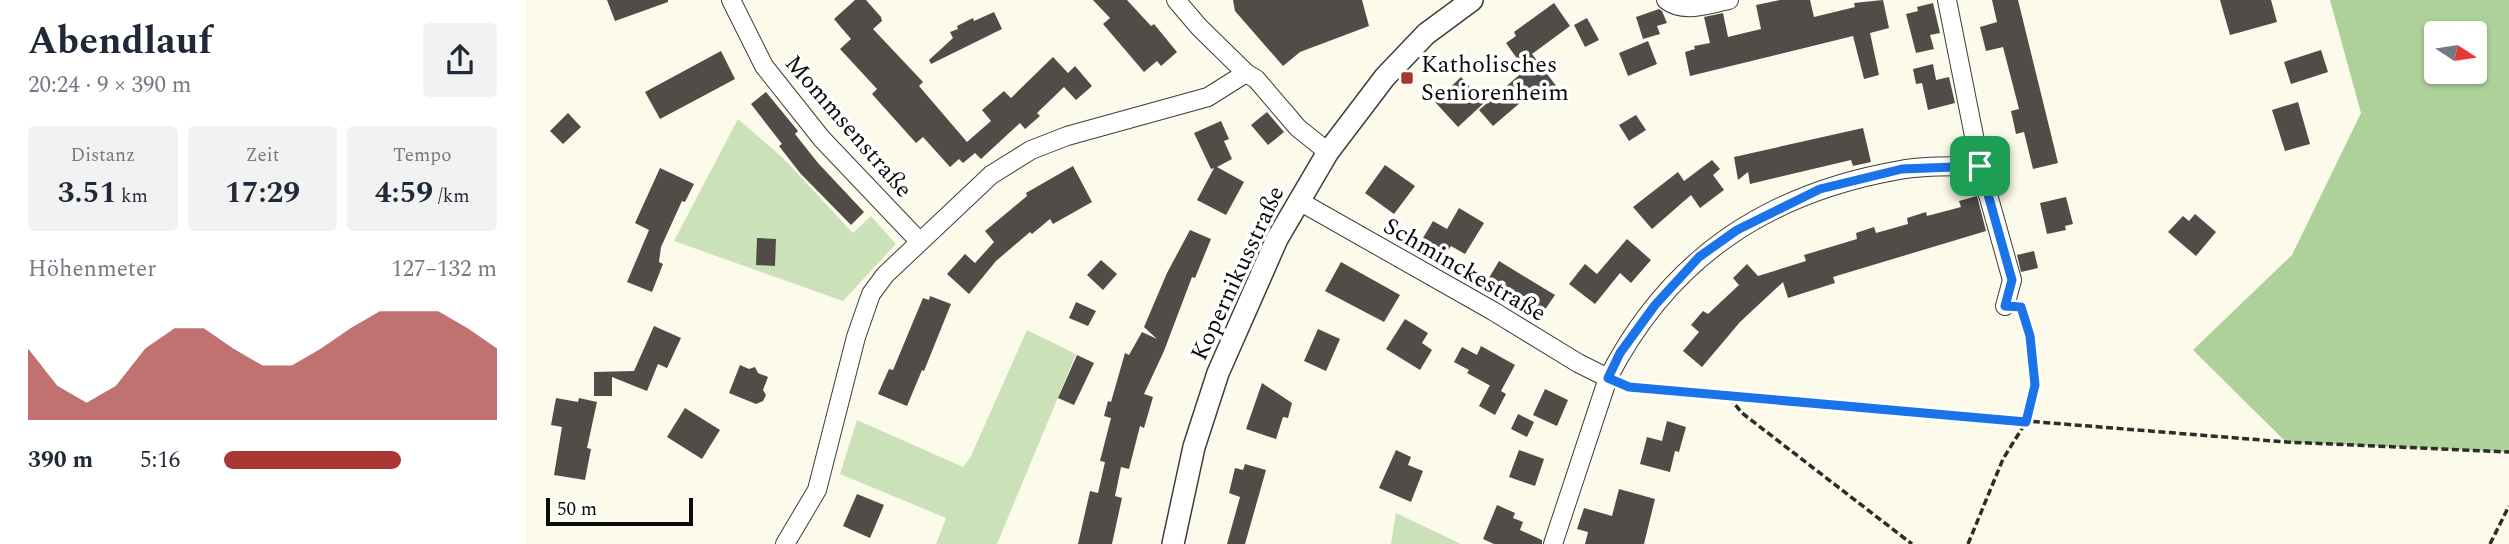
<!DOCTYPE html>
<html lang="de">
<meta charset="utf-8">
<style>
:root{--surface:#fff;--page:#f2f2f3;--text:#1f2937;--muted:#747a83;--accent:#a83734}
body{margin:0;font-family:Spectral,serif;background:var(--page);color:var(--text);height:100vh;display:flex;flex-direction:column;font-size:26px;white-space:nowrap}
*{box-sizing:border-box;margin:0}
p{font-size:23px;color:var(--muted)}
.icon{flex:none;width:38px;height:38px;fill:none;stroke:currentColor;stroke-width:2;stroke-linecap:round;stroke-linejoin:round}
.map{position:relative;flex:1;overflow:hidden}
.side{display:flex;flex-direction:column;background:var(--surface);width:525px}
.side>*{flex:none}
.needle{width:46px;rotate:102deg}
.buttons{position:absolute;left:1899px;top:21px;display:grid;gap:14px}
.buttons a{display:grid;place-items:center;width:63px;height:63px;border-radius:7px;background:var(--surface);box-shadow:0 2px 5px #0004;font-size:35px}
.scale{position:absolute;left:21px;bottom:18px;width:147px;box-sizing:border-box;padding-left:7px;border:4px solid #0a0a0a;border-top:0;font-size:19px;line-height:24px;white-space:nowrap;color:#0a0a0a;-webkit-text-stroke:5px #fff;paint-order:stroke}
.pin{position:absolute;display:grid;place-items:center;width:60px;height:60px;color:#fff;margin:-30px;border-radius:14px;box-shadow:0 4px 10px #0006}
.round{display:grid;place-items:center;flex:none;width:74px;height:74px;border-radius:7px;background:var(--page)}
.overview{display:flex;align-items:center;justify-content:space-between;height:119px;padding:0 28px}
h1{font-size:38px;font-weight:700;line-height:52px}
.stats{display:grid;grid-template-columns:repeat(3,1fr);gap:10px;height:119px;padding:7px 28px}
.stats div{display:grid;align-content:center;border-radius:7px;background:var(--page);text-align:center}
.stats b{font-size:30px;font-weight:700}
.stats small{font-size:19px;font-weight:400}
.stats p{font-size:19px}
.chart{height:196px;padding:14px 28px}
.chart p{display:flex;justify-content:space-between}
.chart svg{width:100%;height:126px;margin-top:7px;fill:var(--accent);opacity:.7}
ul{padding:0 28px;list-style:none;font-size:23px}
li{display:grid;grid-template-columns:112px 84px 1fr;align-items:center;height:52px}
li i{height:18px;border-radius:9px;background:var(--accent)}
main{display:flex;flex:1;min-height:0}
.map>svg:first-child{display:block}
.green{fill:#cbe2b8}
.forest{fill:#aed19a;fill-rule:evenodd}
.building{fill:#514c48}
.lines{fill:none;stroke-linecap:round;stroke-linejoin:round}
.minor-casing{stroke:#3d3d3d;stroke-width:20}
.tertiary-casing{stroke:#3d3d3d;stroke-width:24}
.path{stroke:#2c2c2c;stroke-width:3.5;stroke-dasharray:7 3.5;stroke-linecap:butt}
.minor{stroke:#fff;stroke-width:18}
.tertiary{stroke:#fff;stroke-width:21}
.route-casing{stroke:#fff;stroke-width:14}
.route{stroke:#1a73e8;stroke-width:9}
.poi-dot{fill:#a83734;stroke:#fff;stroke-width:2.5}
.labels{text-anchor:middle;stroke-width:7;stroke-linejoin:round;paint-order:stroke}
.poi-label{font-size:24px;fill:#0a0a0a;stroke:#fff;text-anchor:start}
.street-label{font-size:24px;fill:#0a0a0a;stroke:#fff}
</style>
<main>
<section class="side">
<div class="overview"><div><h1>Abendlauf</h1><p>20:24 · 9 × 390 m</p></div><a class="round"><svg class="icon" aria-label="share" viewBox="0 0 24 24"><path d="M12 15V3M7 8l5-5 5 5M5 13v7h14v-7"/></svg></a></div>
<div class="stats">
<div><p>Distanz</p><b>3.51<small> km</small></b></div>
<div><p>Zeit</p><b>17:29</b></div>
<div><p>Tempo</p><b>4:59<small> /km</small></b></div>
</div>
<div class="chart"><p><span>Höhenmeter</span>127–132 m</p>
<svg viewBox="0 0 160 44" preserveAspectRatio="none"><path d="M0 44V19L10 32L20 38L30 32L40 19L50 12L60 12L70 19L80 25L90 25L100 19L110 12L120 6L130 6L140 6L150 12L160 19V44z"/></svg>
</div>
<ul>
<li><b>390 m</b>5:16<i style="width:65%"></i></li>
</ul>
</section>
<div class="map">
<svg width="1984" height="544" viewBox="0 0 1984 544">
<rect width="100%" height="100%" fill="#fcfaea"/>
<g class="green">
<polygon points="213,119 258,158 328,233 346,216 371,244 318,301 149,241"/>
<polygon points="502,330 551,354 472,544 411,544 421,518 315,474 332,420 438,467 445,458"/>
<polygon points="871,513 936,544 866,544"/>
</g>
<path class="forest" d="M1805,0H1984V452L1761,442L1668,350L1767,255L1836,113ZM1950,33V72H1911V33Z"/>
<g class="building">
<polygon points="82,0 143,0 143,2 90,21"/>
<polygon points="330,0 341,0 356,17 357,21 348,29 398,82 394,86 442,142 466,121 457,110 479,91 486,98 528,57 543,73 550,66 567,86 551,100 539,87 512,113 515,116 500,129 495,123 456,159 450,153 438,163 434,159 425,167 398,137 391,143 347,94 352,89 315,49 326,39 309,19"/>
<polygon points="568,0 602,0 626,26 629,24 652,52 636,66 632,61 619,72 578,24 585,18"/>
<polygon points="708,0 837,0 844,26 775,52 758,66 710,11"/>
<polygon points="1255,0 1285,0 1289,17 1330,7 1329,3 1358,0 1364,28 1345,33 1354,75 1339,79 1328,36 1165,76 1160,52 1170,49 1169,46 1185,43 1179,17 1198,13 1203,37 1236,29 1231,5"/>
<polygon points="1467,0 1493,0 1533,163 1508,169 1499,132 1491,134 1486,111 1494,109 1478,47 1461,51 1455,27 1472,22"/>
<polygon points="1695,0 1746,0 1752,22 1705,35"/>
<polygon points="1029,3 1045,26 1007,54 1035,91 1020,103 1010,90 968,126 954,110 1000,70 981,43 991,36 989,32"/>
<polygon points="1408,3 1415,33 1405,35 1409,49 1391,53 1381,14 1393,11 1392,7"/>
<polygon points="1134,9 1137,11 1142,23 1132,26 1135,34 1118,39 1111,17"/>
<polygon points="469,12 477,29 406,64 404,60 428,38 425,32 433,29 432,26 448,18 449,21"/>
<polygon points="1062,18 1074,40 1060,47 1049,25"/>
<polygon points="1123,41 1132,64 1103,76 1094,53"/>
<polygon points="1796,50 1803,72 1766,84 1759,62"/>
<polygon points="196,51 210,79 135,119 120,92"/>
<polygon points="1408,64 1411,80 1424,77 1430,103 1403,110 1397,83 1391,84 1388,69"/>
<polygon points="936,77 959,103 933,127 910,102"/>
<polygon points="241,92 273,131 270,134 293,163 339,212 326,225 275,173 254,146 257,144 226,104"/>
<polygon points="1773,102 1785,144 1760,151 1747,110"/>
<polygon points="742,112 759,132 743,145 726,125"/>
<polygon points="43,113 56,127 38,144 25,131"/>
<polygon points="1111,115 1121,130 1104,141 1094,125"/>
<polygon points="696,121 704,139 699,141 707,159 692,167 719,182 701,215 672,200 689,168 686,169 669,133"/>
<polygon points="1338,128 1346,162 1328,166 1326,160 1225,184 1223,172 1213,180 1209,157"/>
<polygon points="1187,160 1195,169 1188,175 1199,190 1175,208 1166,195 1127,229 1108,207 1153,172 1159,181"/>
<polygon points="860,165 890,186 869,214 840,193"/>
<polygon points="548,166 567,202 528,224 525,219 507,234 505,232 471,261 444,294 422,274 440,254 450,263 469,242 460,231 502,196 501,193"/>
<polygon points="135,168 169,184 160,202 157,201 136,247 134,262 138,264 127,292 102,282 124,230 110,223"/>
<polygon points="1452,196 1461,231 1308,277 1310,283 1263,298 1258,282 1215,322 1177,367 1158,351 1174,332 1166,325 1178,311 1183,314 1214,285 1208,278 1222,264 1233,276 1281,261 1279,255 1332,239 1331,233 1349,227 1351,233 1383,224 1382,218 1401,212 1402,216 1436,207 1434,201"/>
<polygon points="1541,197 1548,224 1540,226 1541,230 1522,234 1515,203"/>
<polygon points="934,208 959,223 940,254 926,246 922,252 898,238 908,221 922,229"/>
<polygon points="1670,214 1691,232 1671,256 1643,232 1658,216 1664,221"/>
<polygon points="665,230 686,239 670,278 667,277 639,351 619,394 628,397 619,428 615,426 604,469 596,467 590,496 597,498 587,544 553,544 565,491 573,493 580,462 575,461 586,418 579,416 583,401 586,402 600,353 604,355 617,332 632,339 619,327 642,273"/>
<polygon points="232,238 251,239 250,266 231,265"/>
<polygon points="1102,239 1126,260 1106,283 1095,273 1070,304 1044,284 1060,264 1072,274"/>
<polygon points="1509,251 1513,268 1496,272 1492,255"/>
<polygon points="576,260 592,274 578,290 562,275"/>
<polygon points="974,261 1030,295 1017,314 988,295 986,298 961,283"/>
<polygon points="816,262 875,295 859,322 800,291"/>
<polygon points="405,296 426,304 399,371 397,370 382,406 353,394 364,369 368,370 398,298 404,300"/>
<polygon points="551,302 571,311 563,326 544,318"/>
<polygon points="880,319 903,333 897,343 907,350 895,370 861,349"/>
<polygon points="129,326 156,338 142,368 133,364 122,391 87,377 87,396 69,396 69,372 109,371"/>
<polygon points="793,329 815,339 801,371 779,361"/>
<polygon points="956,346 990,365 976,391 981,394 970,415 954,406 965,385 975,391 942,373 944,370 929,362 937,347 952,355"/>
<polygon points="552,355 569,363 549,405 533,398"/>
<polygon points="215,365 224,369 230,367 233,373 243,377 238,390 241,395 238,401 231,404 204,393"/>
<polygon points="737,383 767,403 763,418 758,417 751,439 721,429"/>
<polygon points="1020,389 1043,400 1032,426 1008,415"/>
<polygon points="31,398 53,402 54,398 72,402 62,448 66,449 60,480 29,475 37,427 26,425"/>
<polygon points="160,408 195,430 177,459 142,437"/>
<polygon points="993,414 1009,422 1002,437 986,429"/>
<polygon points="1142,421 1161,427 1154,452 1150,451 1145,472 1115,464 1122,437 1137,441"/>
<polygon points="871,450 886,457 883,465 898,471 886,502 854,488"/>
<polygon points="994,450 1019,459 1010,486 984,477"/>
<polygon points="720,464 741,470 720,544 702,544 715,497 704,493 710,468 718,470"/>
<polygon points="1094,489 1130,499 1119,544 1060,544 1063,532 1052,529 1059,508 1087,516"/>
<polygon points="332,494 359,505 345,538 318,526"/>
<polygon points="972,505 990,513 988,518 998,522 995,530 1017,540 1017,544 969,544 958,539"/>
</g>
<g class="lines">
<defs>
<g id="minor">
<polyline points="206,0 239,66 297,139 394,241"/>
<polyline points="651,0 674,27 721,73 731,79 773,128 803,152"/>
<path d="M1141,0C1159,14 1184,4 1204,0"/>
<polyline points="1455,166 1487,280 1480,306"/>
<polyline points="774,201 968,311 1053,363 1083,378"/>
<polyline points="260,544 292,490 331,337 346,294 360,275 466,175 506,150 542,136 683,97 721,73"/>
<path d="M1028,544L1083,378C1145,257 1243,193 1375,170C1401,165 1429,167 1455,166L1422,0"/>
</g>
<polyline id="tertiary" points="648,544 669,447 693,373 752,239 803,152 860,77 901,34 947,0"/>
</defs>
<use href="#minor" class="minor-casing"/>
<use href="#tertiary" class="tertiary-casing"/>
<g class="path">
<polyline points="1100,385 1204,397 1761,442 1984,452"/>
<polyline points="1204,397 1217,413 1387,544"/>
<polyline points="1443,544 1478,459 1501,422 1510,385 1505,336 1497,310"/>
<polyline points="1965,544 1984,506"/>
</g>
<use href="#minor" class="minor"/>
<use href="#tertiary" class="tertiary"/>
</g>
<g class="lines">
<defs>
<polygon id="route" points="1455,166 1487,280 1480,306 1496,307 1505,336 1510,385 1501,422 1104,387 1083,378 1095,353 1130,305 1174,257 1212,230 1295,189 1377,169"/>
</defs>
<use href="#route" class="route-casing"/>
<use href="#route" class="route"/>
</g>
<rect class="poi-dot" x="875" y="71" width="14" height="14" rx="3.5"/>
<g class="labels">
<g class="poi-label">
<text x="896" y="72">Katholisches<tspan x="896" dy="28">Seniorenheim</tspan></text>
</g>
<g class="street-label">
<text transform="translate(324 126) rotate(49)" y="8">Mommsenstraße</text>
<text transform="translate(940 269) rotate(30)" y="8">Schminckestraße</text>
<text transform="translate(712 273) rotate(-65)" y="8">Kopernikusstraße</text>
</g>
</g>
</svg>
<div class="buttons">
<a><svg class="needle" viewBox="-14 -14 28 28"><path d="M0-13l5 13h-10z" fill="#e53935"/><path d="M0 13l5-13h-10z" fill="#747a83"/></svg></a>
</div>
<div class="scale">50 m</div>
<div class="pin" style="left:1455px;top:166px;background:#1e9e55"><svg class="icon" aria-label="arrive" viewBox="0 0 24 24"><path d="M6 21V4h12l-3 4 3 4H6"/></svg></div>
</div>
</main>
